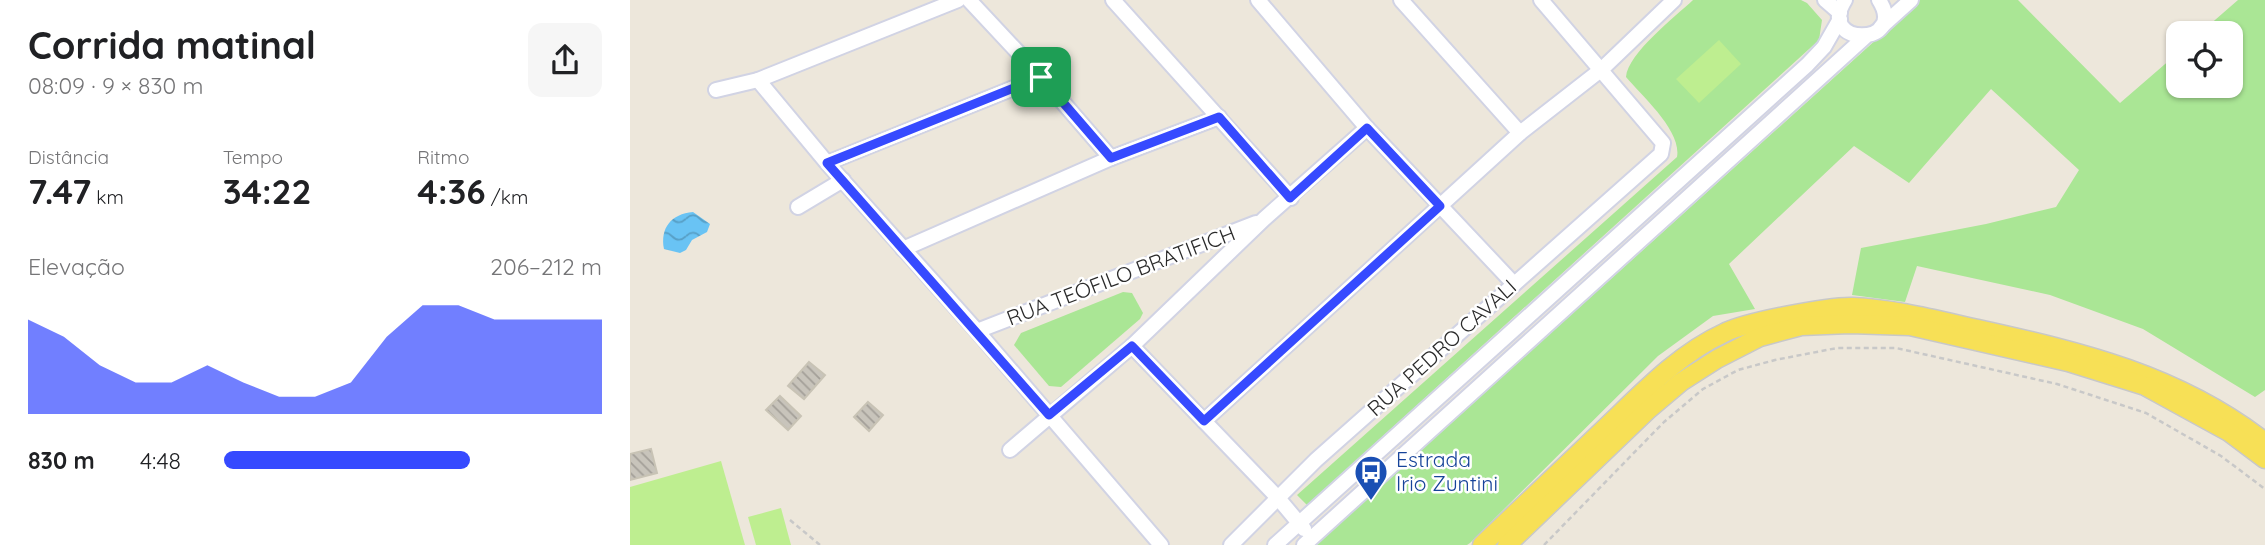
<!DOCTYPE html>
<html lang="pt">
<meta charset="utf-8">
<style>
:root{--surface:#fff;--page:#f6f6f6;--text:#202124;--muted:#757577;--accent:#364aff}
body{margin:0;font-family:Quicksand,sans-serif;background:var(--page);color:var(--text);height:100vh;display:flex;flex-direction:column;font-size:26px;white-space:nowrap}
*{box-sizing:border-box;margin:0}
p{font-size:23px;color:var(--muted)}
.icon{flex:none;width:38px;height:38px;fill:none;stroke:currentColor;stroke-width:2;stroke-linecap:round;stroke-linejoin:round}
.map{position:relative;flex:1;overflow:hidden}
.side{display:flex;flex-direction:column;background:var(--surface);width:630px}
.side>*{flex:none}
.tools{position:absolute;left:1536px;top:21px;display:grid;gap:14px}
.tools a{display:grid;place-items:center;width:77px;height:77px;border-radius:14px;background:var(--surface);box-shadow:0 2px 5px #0004;font-size:35px}
.pin{position:absolute;display:grid;place-items:center;width:60px;height:60px;color:#fff;margin:-30px;border-radius:14px;box-shadow:0 4px 10px #0006}
.round{display:grid;place-items:center;flex:none;width:74px;height:74px;border-radius:14px;background:var(--page)}
.headline{display:flex;align-items:center;justify-content:space-between;height:119px;padding:0 28px}
h1{font-size:38px;font-weight:700;line-height:52px}
.figures{display:grid;grid-template-columns:repeat(3,1fr);gap:10px;height:119px;padding:7px 28px}
.figures div{display:grid;align-content:center}
.figures b{font-size:35px;font-weight:700}
.figures small{font-size:19px;font-weight:400}
.figures p{font-size:19px}
.chart{height:196px;padding:14px 28px}
.chart p{display:flex;justify-content:space-between}
.chart svg{width:100%;height:126px;margin-top:7px;fill:var(--accent);opacity:.7}
ul{padding:0 28px;list-style:none;font-size:23px}
li{display:grid;grid-template-columns:112px 84px 1fr;align-items:center;height:52px}
li i{height:18px;border-radius:9px;background:var(--accent)}
main{display:flex;flex:1;min-height:0}
.map>svg:first-child{display:block}
.grass{fill:#aae695}
.pitch{fill:#beee90}
.water{fill:url(#water-waves)}
.building{fill:url(#building-back-hatch);stroke:#c8c3b5;stroke-width:2}
.lines{fill:none;stroke-linecap:round;stroke-linejoin:round}
.minor-casing{stroke:#d1d3e4;stroke-width:18}
.major-casing{stroke:#c8c8c8;stroke-width:21}
.path{stroke:#c8c8c8;stroke-width:2.5;stroke-dasharray:5 3.5;stroke-linecap:butt}
.minor{stroke:#fff;stroke-width:14}
.major{stroke:#f7e056;stroke-width:18}
.route-casing{stroke:#fff;stroke-width:14}
.route{stroke:#364aff;stroke-width:9}
.labels{text-anchor:middle;stroke-width:5;stroke-linejoin:round;paint-order:stroke}
.street-label{font-size:21px;fill:#2a2a2a;stroke:#fff}
.transit-label{font-size:21px;fill:#164399;stroke:#fff;text-anchor:start}
</style>
<main>
<section class="side">
<div class="headline"><div><h1>Corrida matinal</h1><p>08:09 · 9 × 830 m</p></div><a class="round"><svg class="icon" aria-label="share" viewBox="0 0 24 24"><path d="M12 15V3M7 8l5-5 5 5M5 13v7h14v-7"/></svg></a></div>
<div class="figures">
<div><p>Distância</p><b>7.47<small> km</small></b></div>
<div><p>Tempo</p><b>34:22</b></div>
<div><p>Ritmo</p><b>4:36<small> /km</small></b></div>
</div>
<div class="chart"><p><span>Elevação</span>206–212 m</p>
<svg viewBox="0 0 160 44" preserveAspectRatio="none"><path d="M0 44V11L10 17L20 27L30 33L40 33L50 27L60 33L70 38L80 38L90 33L100 17L110 6L120 6L130 11L140 11L150 11L160 11V44z"/></svg>
</div>
<ul>
<li><b>830 m</b>4:48<i style="width:65%"></i></li>
</ul>
</section>
<div class="map">
<svg width="1635" height="545" viewBox="0 0 1635 545">
<defs>
<pattern id="water-waves" width="16" height="10" patternUnits="userSpaceOnUse" patternTransform="scale(1.75)"><rect width="16" height="10" fill="#69c3f4"/><path d="M0 5q4-4 8 0t8 0" fill="none" stroke="#579fc6"/></pattern>
<pattern id="building-back-hatch" width="6" height="6" patternUnits="userSpaceOnUse" patternTransform="scale(1.75)"><rect width="6" height="6" fill="#c8c4bb"/><path d="M-1 5l2 2M0 0l6 6M5-1l2 2" fill="none" stroke="#a39f98"/></pattern>
</defs>
<rect width="100%" height="100%" fill="#ede7db"/>
<g class="grass">
<path d="M1063,0H1171L1177,3L1192,20L1189,40L677,505L667,495L1047,157C1052,131 1012,96 996,77C998,53 1045,17 1063,0Z"/>
<polygon points="1290,0 1388,0 1490,103 1549,52 1549,86 1601,86 1601,33 1570,33 1608,0 1635,0 1635,390 1625,397 1513,329 1420,295 1287,266 1275,302 1222,295 1231,248 1356,224 1426,207 1449,170 1361,89 1279,183 1224,146 1099,264 1125,309 1083,316 1028,356 840,543 837,545 686,545"/>
<polygon points="493,292 502,293 513,313 510,319 431,387 419,386 384,345 391,333"/>
</g>
<g class="pitch">
<polygon points="1089,40 1111,64 1069,103 1046,79"/>
<polygon points="91,461 115,545 0,545 0,487"/>
<polygon points="151,508 161,545 126,545 118,517"/>
</g>
<path class="water" d="M63,212L80,224L77,232L62,240L56,250L50,253L34,249C30,228 41,214 63,212Z"/>
<g class="building">
<polygon points="179,362 195,375 174,399 158,386"/>
<polygon points="150,396 171,416 158,430 136,410"/>
<polygon points="238,402 253,415 239,431 224,417"/>
<polygon points="21,449 27,473 0,480 0,454"/>
</g>
<g class="lines">
<defs>
<g id="minor">
<polyline points="339,0 411,77 481,158"/>
<polyline points="483,0 661,198"/>
<polyline points="628,0 737,128 884,284"/>
<polyline points="771,0 890,133"/>
<polyline points="1195,0 1210,13"/>
<path d="M1215,0C1185,47 1279,47 1249,0"/>
<polyline points="1251,27 1281,0"/>
<polyline points="128,80 197,163 347,331 531,545"/>
<polyline points="86,90 128,80 328,0"/>
<polyline points="197,163 411,77"/>
<polyline points="168,207 213,180"/>
<polyline points="273,249 481,158 589,117"/>
<polyline points="347,331 626,223"/>
<polyline points="502,346 648,498 674,529"/>
<polyline points="574,421 890,133 972,69 1044,0"/>
<polyline points="380,450 502,346 634,219 737,128"/>
<polyline points="601,545 686,460 1031,154 1033,143 911,0"/>
<polyline points="645,545 1177,65 1194,47 1210,19"/>
<polyline points="674,545 1235,37"/>
</g>
<g id="major">
<path d="M852,545C893,506 934,467 975,428C1011,394 1048,354 1094,333C1115,322 1199,306 1223,307C1265,309 1307,320 1348,329C1452,352 1549,375 1635,442"/>
<polyline points="877,545 1019,409 1051,382 1087,359 1130,337 1171,326 1220,324 1280,326 1438,362 1515,386 1599,432 1635,459"/>
</g>
</defs>
<use href="#minor" class="minor-casing"/>
<use href="#major" class="major-casing"/>
<g class="path">
<polyline points="160,520 190,545"/>
<polyline points="914,545 1034,422 1073,389 1108,370 1145,360 1207,348 1266,348 1427,384 1516,413 1591,456 1635,489"/>
</g>
<use href="#minor" class="minor"/>
<use href="#major" class="major"/>
</g>
<g class="lines">
<defs>
<polygon id="route" points="411,77 481,158 589,117 660,198 737,128 810,206 574,421 502,346 419,415 197,163"/>
</defs>
<use href="#route" class="route-casing"/>
<use href="#route" class="route"/>
</g>
<defs>
<symbol id="bus-pin" viewBox="-11 -11 22 30"><path d="M0 17L-7.5 6A9.5 9.5 0 1 1 7.5 6Z" fill="#1a4fb4" stroke="#fff"/><path d="M-5-6H5V4H4V6H2V4H-2V6H-4V4H-5ZM-3.5-4V0h7V-4ZM-3.5 1.2v1.5H-2V1.2ZM2 1.2v1.5H3.5V1.2Z" fill="#fff"/></symbol>
</defs>
<g fill-rule="evenodd">
<use href="#bus-pin" x="722" y="453" width="38" height="52"/>
</g>
<g class="labels">
<g class="street-label">
<text transform="translate(491 276) rotate(-21)" y="7">RUA TEÓFILO BRATIFICH</text>
<text transform="translate(812 348) rotate(-42)" y="7">RUA PEDRO CAVALI</text>
</g>
<g class="transit-label">
<text x="766" y="467">Estrada<tspan x="766" dy="24">Irio Zuntini</tspan></text>
</g>
</g>
</svg>
<div class="tools">
<a><svg class="icon" aria-label="locate" viewBox="0 0 24 24"><circle cx="12" cy="12" r="6"/><path d="M12 2v4M12 18v4M2 12h4M18 12h4"/></svg></a>
</div>
<div class="pin" style="left:411px;top:77px;background:#1e9e55"><svg class="icon" aria-label="arrive" viewBox="0 0 24 24"><path d="M6 21V4h12l-3 4 3 4H6"/></svg></div>
</div>
</main>
